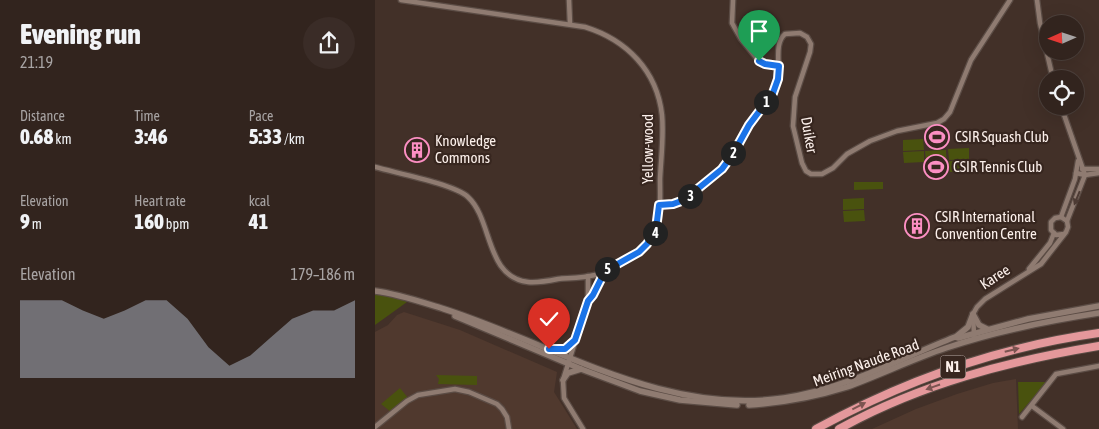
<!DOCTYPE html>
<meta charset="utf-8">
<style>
:root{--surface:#32241e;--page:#3a2c27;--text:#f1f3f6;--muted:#a8a4a4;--line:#4d413c;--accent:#8c9099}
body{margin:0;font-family:"Asap Condensed",sans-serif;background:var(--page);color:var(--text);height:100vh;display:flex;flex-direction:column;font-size:19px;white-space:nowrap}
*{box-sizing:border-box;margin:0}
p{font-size:16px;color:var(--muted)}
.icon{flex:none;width:28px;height:28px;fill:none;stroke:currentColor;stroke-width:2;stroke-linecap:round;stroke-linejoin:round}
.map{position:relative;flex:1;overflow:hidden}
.details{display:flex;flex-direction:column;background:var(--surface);width:375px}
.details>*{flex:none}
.needle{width:32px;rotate:267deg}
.tools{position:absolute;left:664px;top:15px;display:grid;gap:10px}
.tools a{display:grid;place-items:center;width:45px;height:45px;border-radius:50%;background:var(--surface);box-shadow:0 5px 20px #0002,0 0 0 1px var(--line);font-size:25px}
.pin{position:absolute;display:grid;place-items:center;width:42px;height:42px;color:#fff;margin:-51px -21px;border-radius:50% 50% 50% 0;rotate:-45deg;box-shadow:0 0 5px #0007}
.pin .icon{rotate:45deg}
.km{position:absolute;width:25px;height:25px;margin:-12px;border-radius:50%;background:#222;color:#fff;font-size:14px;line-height:25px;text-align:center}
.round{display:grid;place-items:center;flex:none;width:52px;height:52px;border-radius:26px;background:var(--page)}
.headline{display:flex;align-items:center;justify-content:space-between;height:85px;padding:0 20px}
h1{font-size:28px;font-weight:800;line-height:38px}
.figures{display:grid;grid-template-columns:repeat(3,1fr);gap:8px;height:85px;padding:5px 20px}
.figures div{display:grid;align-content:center}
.figures b{font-size:21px;font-weight:800}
.figures small{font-size:14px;font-weight:400}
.figures p{font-size:14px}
.chart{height:140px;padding:10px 20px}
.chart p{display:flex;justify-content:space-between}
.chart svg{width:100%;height:90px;margin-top:5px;fill:var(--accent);opacity:.7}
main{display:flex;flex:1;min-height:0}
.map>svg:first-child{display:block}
.built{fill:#50392e}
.green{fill:#49520e}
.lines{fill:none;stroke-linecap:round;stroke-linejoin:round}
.minor-casing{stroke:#5b4c45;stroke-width:7}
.tertiary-casing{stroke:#5b4c45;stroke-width:8}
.motorway-casing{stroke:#5b4c45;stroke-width:10}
.minor{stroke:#8f7b71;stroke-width:4.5}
.tertiary{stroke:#8f7b71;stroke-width:5.5}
.motorway{stroke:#e4989b;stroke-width:8}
.oneway{fill:#4d3b34}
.oneway2{fill:#7c5451}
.route-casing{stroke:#fff;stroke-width:10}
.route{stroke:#1a73e8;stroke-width:6}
.labels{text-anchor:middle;stroke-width:4.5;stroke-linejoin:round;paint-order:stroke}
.shield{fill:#37261f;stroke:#c1b3ae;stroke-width:1}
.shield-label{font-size:14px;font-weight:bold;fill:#fcf0eb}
.street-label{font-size:15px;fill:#fcf0eb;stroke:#37261f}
.poi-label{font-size:15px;fill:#fcf0eb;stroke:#37261f;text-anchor:start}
</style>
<main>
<section class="details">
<div class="headline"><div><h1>Evening run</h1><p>21:19</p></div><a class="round"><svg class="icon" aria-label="share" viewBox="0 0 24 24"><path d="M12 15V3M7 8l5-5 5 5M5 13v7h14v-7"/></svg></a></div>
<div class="figures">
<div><p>Distance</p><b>0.68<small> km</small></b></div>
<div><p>Time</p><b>3:46</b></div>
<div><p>Pace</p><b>5:33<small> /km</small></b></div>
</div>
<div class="figures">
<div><p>Elevation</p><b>9<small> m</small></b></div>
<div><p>Heart rate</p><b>160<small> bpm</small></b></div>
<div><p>kcal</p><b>41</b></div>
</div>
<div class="chart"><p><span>Elevation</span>179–186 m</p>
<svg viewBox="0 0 160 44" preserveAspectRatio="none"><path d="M0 44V6L10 6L20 6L30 11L40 15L50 11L60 6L70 6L80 15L90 29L100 38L110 33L120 24L130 15L140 11L150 11L160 6V44z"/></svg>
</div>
</section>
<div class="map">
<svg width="724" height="429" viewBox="0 0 724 429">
<rect width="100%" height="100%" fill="#423028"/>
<g class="built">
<polygon points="29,312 85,330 182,372 179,392 202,429 0,429 0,332 13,325 22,315"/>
<polygon points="641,379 643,429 497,429 541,409 582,394 618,383"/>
</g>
<g class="green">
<polygon points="548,139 549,150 528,151 528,140"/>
<polygon points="594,148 594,159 574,160 573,149"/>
<polygon points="571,150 572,172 551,173 551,162 566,161 551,162 550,151"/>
<polygon points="549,151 549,162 529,163 528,152"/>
<polygon points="594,160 595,171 575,172 574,161"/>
<polygon points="479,182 508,182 508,189 479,190"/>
<polygon points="489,198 489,209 468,210 468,199"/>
<polygon points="489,210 490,221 469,222 468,211"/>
<polygon points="0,293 12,293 32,302 0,325"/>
<polygon points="61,375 102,376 102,385 63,384 64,379"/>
<polygon points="643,382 672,382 644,414"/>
<polygon points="25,388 33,398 16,412 6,404"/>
</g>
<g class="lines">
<defs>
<g id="minor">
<polyline points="194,0 195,24"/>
<polyline points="358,0 357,23 366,39 384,61 390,64 405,66"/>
<polyline points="662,0 665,23 678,79"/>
<polyline points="686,106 710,175 692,221"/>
<path d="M0,167C21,173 79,184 93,197C118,220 110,277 153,282C163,283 173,281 183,279C195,278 208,278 220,275C237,270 267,253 277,238C287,222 285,198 285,179C286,158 289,136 287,115C282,71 252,40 210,27L26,0"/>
<polyline points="707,169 724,169"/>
<polyline points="701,173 710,175 724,173"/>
<path d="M284,205C291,205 297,205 303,203C320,196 348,170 358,154C365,143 370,132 377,121C385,109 396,99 401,86C408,70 397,45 410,34L425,33L432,37L436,44L435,52L420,97L418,126L427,163L431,171L436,174H447L458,168L472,154L495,141L522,131L562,123L569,119L575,112L596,60L635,0"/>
<polyline points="686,217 700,179 703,161"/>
<polyline points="654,269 675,243 679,233"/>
<polyline points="213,276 213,301"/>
<polyline points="599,335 598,314 602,307 610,299 666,264 691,232 693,227 692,221 686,217 680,218 676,222 676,230 681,235 689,234"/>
<polyline points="657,406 688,429"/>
<polyline points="647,417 681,374 724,366"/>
<polyline points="0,427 32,401 43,395 80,389 94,392 122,404 127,409 132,417 134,429"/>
<polyline points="208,429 189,398 188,380 212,304 229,271"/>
</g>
<g id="tertiary">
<path d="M0,291C24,294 46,302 69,309C181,345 288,416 409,398C470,389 524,359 580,337L583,338L653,319L724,306"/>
<polyline points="598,314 604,325 612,329"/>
<polyline points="80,316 206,369 265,391 305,400 362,405"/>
<polyline points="582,336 593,327 598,314"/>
<polyline points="179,349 191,348 200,340"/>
<polyline points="188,380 193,373 206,369"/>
<path d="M374,405C407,403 440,397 472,387C505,375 538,359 571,348C621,331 672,321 724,313"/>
</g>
<g id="motorway">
<path d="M441,429C530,380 624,347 724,333"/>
<path d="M464,429C545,384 634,361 724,346"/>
</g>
</defs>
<use href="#minor" class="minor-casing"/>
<use href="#tertiary" class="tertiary-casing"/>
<use href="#motorway" class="motorway-casing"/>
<use href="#minor" class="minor"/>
<use href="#tertiary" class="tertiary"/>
<use href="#motorway" class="motorway"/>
</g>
<defs><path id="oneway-solid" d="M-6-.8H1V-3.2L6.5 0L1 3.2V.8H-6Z" transform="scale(1.25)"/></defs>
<use class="oneway" href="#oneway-solid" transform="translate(702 198) rotate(112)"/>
<g class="oneway2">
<use href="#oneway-solid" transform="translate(637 350) rotate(-14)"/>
<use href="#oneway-solid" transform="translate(558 387) rotate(161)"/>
<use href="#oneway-solid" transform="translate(484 406) rotate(-27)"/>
</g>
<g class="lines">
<defs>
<polyline id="route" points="174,349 190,349 200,340 213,301 218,295 230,271 264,252 272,244 281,229 284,205 298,204 309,200 347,169 358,154 374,125 398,93 403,79 404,66 390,64 384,61"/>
</defs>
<use href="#route" class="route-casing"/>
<use href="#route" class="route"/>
</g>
<defs>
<symbol id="stadium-ring" viewBox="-11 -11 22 22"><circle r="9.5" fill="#37261f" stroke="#fc8fc3" stroke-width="1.5"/><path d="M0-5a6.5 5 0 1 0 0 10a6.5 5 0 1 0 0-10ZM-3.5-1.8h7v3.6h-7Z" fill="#fc8fc3"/></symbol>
<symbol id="building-ring" viewBox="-11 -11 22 22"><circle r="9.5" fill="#37261f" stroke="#fc8fc3" stroke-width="1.5"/><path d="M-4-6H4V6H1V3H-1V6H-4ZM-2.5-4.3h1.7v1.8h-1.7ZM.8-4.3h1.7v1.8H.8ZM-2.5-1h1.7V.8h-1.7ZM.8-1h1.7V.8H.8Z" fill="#fc8fc3"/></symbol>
</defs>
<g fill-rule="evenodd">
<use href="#stadium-ring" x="548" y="123" width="28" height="28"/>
<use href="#building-ring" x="28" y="136" width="28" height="28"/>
<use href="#stadium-ring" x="547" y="153" width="28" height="28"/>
<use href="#building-ring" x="528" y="212" width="28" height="28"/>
</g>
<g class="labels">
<rect class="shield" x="565.5" y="355.5" width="25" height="23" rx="4"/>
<g class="shield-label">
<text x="578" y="372">N1</text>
</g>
<g class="street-label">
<text transform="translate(434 135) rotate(80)" y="5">Duiker</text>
<text transform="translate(273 149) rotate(-90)" y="5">Yellow-wood</text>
<text transform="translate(620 277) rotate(-33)" y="5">Karee</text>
<text transform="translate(491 363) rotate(-20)" y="5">Meiring Naude Road</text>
</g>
<g class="poi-label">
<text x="580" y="142">CSIR Squash Club</text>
<text x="60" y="146">Knowledge<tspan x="60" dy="17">Commons</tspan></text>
<text x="578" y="172">CSIR Tennis Club</text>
<text x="560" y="222">CSIR International<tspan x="560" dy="17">Convention Centre</tspan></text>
</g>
</g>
</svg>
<div class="tools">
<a><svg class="needle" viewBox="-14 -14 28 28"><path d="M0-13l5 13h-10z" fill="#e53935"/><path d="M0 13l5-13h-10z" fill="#a8a4a4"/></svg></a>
<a><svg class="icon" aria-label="locate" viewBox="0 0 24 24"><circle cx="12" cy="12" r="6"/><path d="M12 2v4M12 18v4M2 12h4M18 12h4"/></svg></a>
</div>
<div class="pin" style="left:384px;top:61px;background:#1e9e55"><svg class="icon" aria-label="arrive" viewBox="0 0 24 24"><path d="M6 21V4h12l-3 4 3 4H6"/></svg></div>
<div class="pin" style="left:174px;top:349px;background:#d93025"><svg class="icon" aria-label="check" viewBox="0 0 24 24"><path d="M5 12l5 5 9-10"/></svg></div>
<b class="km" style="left:391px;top:102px">1</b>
<b class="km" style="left:358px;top:153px">2</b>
<b class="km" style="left:315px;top:196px">3</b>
<b class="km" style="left:280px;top:233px">4</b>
<b class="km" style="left:232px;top:269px">5</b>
</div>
</main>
